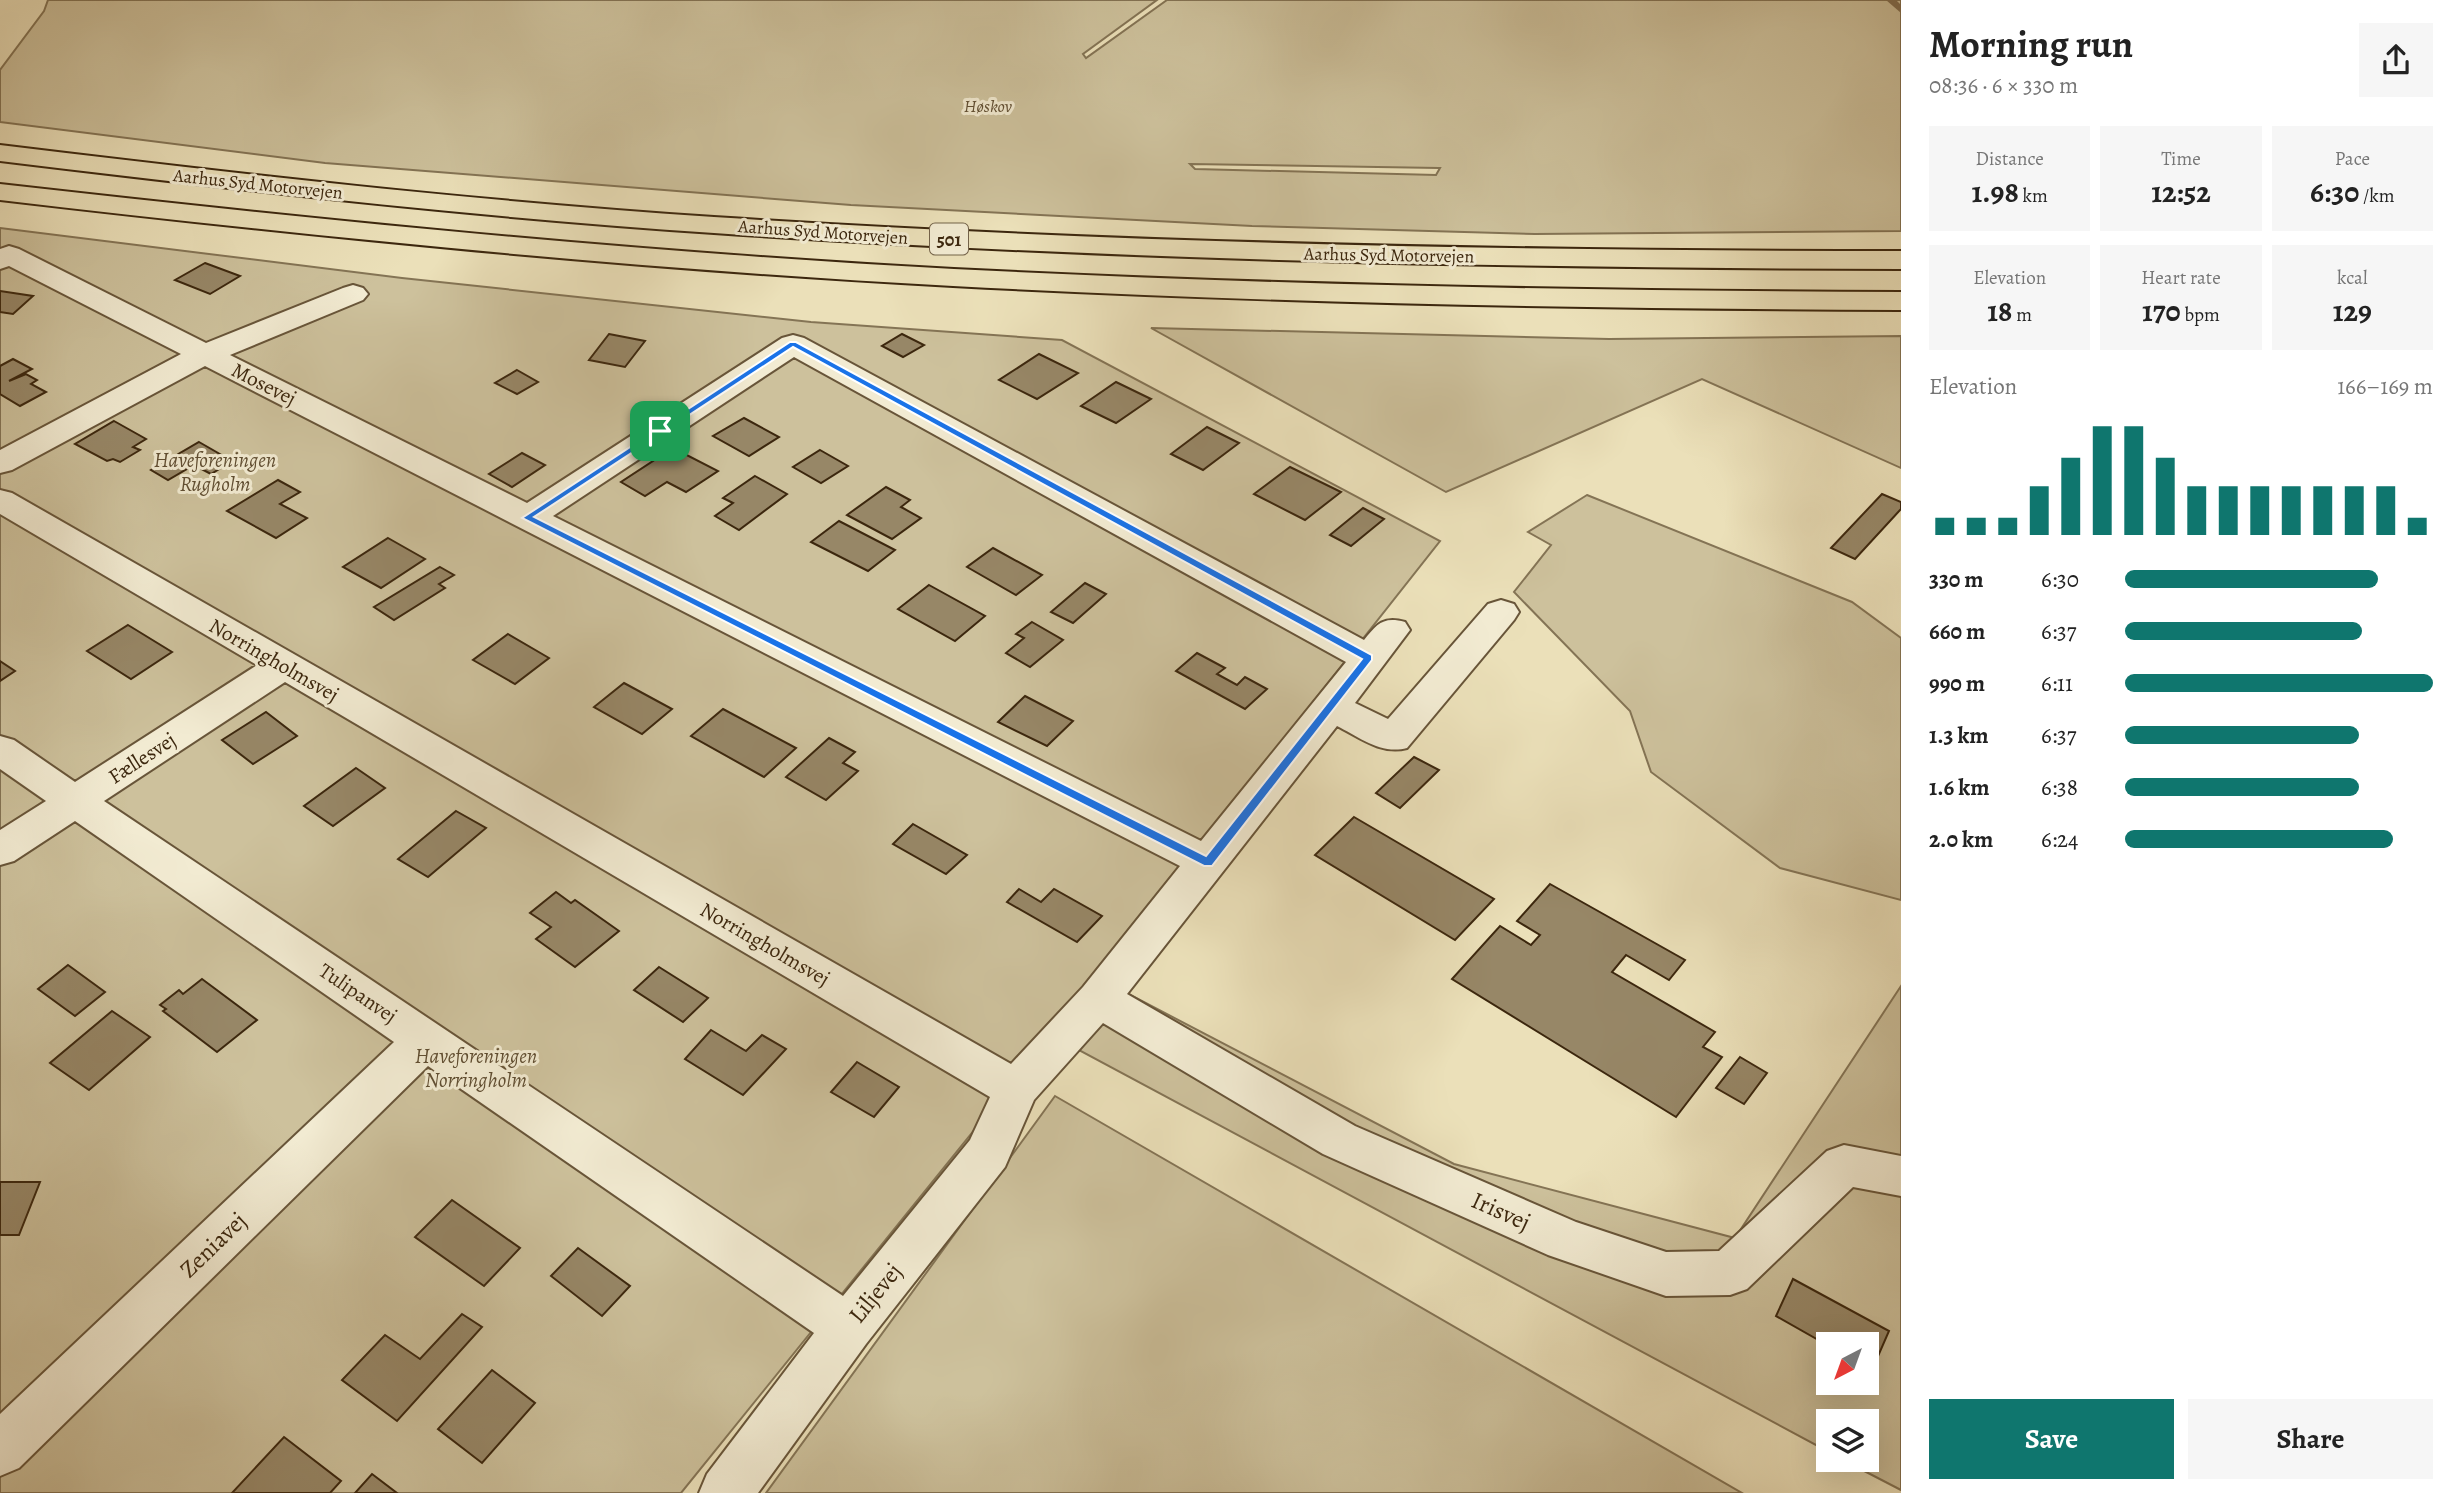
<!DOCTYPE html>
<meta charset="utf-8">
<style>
:root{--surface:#fff;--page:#f6f6f6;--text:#222;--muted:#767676;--accent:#0f766e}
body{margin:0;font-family:Alegreya,serif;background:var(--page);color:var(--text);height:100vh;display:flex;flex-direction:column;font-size:26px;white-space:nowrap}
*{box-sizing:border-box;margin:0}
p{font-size:23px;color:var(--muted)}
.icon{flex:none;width:38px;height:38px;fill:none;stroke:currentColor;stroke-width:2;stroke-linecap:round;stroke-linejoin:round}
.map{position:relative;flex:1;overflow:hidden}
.drawer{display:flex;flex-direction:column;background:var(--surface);width:560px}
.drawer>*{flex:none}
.needle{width:46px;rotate:221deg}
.tools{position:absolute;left:1816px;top:1332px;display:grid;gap:14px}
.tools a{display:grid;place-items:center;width:63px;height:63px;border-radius:0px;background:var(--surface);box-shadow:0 7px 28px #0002;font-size:35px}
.pin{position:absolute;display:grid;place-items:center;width:60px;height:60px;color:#fff;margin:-30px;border-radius:14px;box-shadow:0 4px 10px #0006}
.round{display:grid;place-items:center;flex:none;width:74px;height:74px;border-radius:0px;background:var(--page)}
.head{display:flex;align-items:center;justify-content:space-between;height:119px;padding:0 28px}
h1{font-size:38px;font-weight:700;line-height:52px}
.stats{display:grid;grid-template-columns:repeat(3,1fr);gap:10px;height:119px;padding:7px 28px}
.stats div{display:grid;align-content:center;border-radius:0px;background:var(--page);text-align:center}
.stats b{font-size:30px;font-weight:700}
.stats small{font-size:19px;font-weight:400}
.stats p{font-size:19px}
.chart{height:196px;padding:14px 28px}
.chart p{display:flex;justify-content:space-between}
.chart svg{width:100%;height:126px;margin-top:7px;stroke:var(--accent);stroke-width:6}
.cta{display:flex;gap:14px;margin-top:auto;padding:14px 28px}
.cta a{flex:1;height:80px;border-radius:0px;background:var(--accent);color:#fff;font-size:28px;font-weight:700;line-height:80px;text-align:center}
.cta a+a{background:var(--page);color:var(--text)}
ul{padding:0 28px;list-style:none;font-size:23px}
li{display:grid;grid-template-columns:112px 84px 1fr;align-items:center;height:52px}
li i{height:18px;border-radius:9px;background:var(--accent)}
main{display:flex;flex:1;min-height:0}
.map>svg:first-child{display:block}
.green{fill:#cdc19c;stroke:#847455;stroke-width:2;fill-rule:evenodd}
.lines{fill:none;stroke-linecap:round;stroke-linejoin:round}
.stream{fill:#827052;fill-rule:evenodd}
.building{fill:#978767;stroke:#3c270e;stroke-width:2}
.minor-casing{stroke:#685539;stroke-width:4}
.highway-casing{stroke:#3c270e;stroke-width:4}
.minor{fill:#f2ebd2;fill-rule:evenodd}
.highway{fill:#ebe0b9;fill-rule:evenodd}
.route{fill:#1a73e8;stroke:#fff;stroke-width:2;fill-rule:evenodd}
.labels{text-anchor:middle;stroke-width:6;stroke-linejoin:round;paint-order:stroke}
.far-park-label{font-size:18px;font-style:italic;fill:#604e32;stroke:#f2ebd2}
.far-street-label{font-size:18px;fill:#3c270e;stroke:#f2ebd2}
.shield{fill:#f2ebd2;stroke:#736249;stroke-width:2}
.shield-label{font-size:19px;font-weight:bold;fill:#3c270e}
.street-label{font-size:21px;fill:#3c270e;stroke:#f2ebd2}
.park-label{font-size:21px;font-style:italic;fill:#604e32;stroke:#f2ebd2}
.near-street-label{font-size:24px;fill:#3c270e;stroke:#f2ebd2}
</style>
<main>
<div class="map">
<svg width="1901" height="1493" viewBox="0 0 1901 1493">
<rect width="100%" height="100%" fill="#ebe0b9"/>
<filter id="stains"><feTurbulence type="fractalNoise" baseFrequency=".00286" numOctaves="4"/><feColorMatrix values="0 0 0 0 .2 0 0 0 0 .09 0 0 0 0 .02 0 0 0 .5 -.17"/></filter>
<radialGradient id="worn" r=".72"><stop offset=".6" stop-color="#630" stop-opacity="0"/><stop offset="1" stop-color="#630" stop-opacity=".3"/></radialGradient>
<g class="green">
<path d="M48,0H1157L1083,54L1086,58L1167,0H1901V231L1535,234L1252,226L851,205L325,163L0,122V70L44,11ZM1190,164L1439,168H1440L1436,175L1195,169Z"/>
<path d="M0,228L402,278L811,322L1062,340L1440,541L1096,977L1454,1164L1735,1238L1901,986V1490L1843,1460H1867V1421H1829V1452L1051,1035L681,1493H0ZM1829,1344H1867V1382H1829Z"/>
<polygon points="1151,328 1609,339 1901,336 1901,468 1702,379 1446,492"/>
<polygon points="1587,495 1852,602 1901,638 1901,900 1780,868 1651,772 1630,711 1514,592 1551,545 1528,532"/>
<polygon points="1055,1096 1742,1493 766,1493"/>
</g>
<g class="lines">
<polygon class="stream" points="1886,0 1896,0 1901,5 1901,13"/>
</g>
<g class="building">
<polygon points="205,263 240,276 210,294 175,280"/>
<polygon points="0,291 33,296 13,314 0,312"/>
<polygon points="609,334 645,341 625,367 589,360"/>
<polygon points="902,334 924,345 903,357 882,346"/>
<polygon points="1039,354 1078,373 1037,399 999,380"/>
<polygon points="13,359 32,369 9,381 26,374 37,380 31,384 46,392 20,406 0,394 0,366"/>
<polygon points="517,370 538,382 517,394 495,383"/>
<polygon points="1116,382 1151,399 1116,423 1081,406"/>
<polygon points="744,418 779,437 749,456 713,436"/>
<polygon points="114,421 146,439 133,447 140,450 120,462 113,459 107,461 75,444"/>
<polygon points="1207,427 1239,443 1203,470 1171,454"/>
<polygon points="199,442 232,461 211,474 194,465 168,480 151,470"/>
<polygon points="673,448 718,471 686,492 667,482 645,496 621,482"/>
<polygon points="820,450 848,466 821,483 793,467"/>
<polygon points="522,453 545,465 512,487 489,474"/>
<polygon points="1290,467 1341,492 1305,520 1254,494"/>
<polygon points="755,476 787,494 739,530 715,516 733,503 723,498"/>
<polygon points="278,480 300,492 280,504 307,518 276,538 227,511"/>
<polygon points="886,487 910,500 901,507 921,518 892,539 847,515"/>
<polygon points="1882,494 1901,502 1901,509 1855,559 1831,548"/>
<polygon points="1363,508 1384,519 1351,546 1330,535"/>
<polygon points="839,521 895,550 868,571 811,542"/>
<polygon points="388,538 425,559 381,588 343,567"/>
<polygon points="993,548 1042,575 1016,595 967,567"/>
<polygon points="440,567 454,575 439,584 445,588 394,620 374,607"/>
<polygon points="1085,583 1106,594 1073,623 1051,612"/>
<polygon points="929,585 985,616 955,641 898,609"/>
<polygon points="1032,622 1063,640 1030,667 1006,653 1024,638 1016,634"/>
<polygon points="128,625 172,652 131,679 87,651"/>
<polygon points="508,634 549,658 515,684 473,660"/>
<polygon points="1197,653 1225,668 1217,674 1237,685 1245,677 1267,689 1245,709 1176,671"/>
<polygon points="0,661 15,671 0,681"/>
<polygon points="624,683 672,709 642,734 594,707"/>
<polygon points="1025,696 1073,721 1047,746 998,722"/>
<polygon points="723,709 796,748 764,777 691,736"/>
<polygon points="266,712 297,736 253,764 222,740"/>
<polygon points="829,738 855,752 843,763 858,771 826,800 786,777"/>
<polygon points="1414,757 1439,770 1400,808 1376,793"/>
<polygon points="356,768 385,788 333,826 304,806"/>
<polygon points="456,811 486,828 428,877 398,859"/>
<polygon points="1354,817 1494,899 1455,940 1315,855"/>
<polygon points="913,824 967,855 946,874 893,844"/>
<polygon points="1550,884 1685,960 1669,980 1626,955 1612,972 1715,1032 1703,1047 1722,1057 1676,1117 1452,979 1500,926 1531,945 1540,935 1517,921"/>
<polygon points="1019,889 1041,902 1054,889 1102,916 1077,942 1007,902"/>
<polygon points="556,892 571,903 575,900 619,931 575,967 536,939 551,927 530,913"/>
<polygon points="68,965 105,992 75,1016 38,989"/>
<polygon points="659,967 708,998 683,1022 634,990"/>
<polygon points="202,979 257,1020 217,1052 163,1011 166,1009 160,1005 179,990 183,994"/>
<polygon points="112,1011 150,1037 89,1090 50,1063"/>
<polygon points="711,1030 746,1051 762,1035 786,1049 743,1095 685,1059"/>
<polygon points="1740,1057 1767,1073 1744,1104 1716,1088"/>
<polygon points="857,1062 899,1087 874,1117 831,1092"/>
<polygon points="0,1182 40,1182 19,1235 0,1235"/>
<polygon points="452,1200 520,1248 484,1286 415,1237"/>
<polygon points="578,1248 630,1286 602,1316 551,1276"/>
<polygon points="1793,1279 1889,1331 1872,1370 1867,1368 1867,1344 1829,1346 1776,1316"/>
<polygon points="462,1314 482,1327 397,1421 342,1380 385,1335 420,1359"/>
<polygon points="492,1370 535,1403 482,1463 438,1429"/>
<polygon points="284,1437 341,1481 330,1493 232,1493"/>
<polygon points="372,1474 397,1493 355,1493"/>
</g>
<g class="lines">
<defs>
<path id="minor" d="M9,246L19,249L206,343L343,288L353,285L363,288L368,294L363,300L230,355L527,503L782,338L793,335L804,338L1364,640C1377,624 1383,616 1405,622L1410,630L1355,703L1388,719L1488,604L1501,600L1514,604L1519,612L1514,620L1407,748C1381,755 1359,737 1337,726L1127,994L1355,1126L1576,1222L1666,1252L1719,1251L1827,1151L1844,1145L1901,1156V1196L1853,1187L1747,1289L1730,1295L1666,1296L1548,1255L1323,1154L1103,1023L1034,1100L1005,1167L866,1344L758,1493H699L707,1474L814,1333L428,1066L19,1468L0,1476V1414L394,1042L75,821L14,861L0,865V830L46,801L0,769V736L14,740L75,782L257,665L0,514V490L12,493L1011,1064L1083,987L1180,866L205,366L12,470L0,473V450L181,354L9,266L0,269V249ZM794,357L1346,662L1201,841L553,516ZM285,682L990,1097L970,1140L843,1296L104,801Z"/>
<g id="highway">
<path d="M0,145C238,174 475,201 714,217C1110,243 1505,251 1901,251V269C1505,268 1110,260 714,233C475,217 238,190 0,161Z"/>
<path d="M0,184C317,220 635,252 954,269C1269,285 1585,291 1901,292V310C1585,309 1269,303 953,286C635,269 317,237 0,200Z"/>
</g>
</defs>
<use href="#minor" class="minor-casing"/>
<use href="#highway" class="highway-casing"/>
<use href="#minor" class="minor"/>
<use href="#highway" class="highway"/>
</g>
<path class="route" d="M790,342H796L1372,655V660L1212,866H1204L522,518ZM793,347L1362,659L1206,856L534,517Z"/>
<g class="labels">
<g class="far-park-label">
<text x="988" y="112">Høskov</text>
</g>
<g class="far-street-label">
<text transform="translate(258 184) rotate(6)" y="6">Aarhus Syd Motorvejen</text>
<text transform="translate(823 232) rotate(4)" y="6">Aarhus Syd Motorvejen</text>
<text transform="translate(1389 255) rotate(1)" y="6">Aarhus Syd Motorvejen</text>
</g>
<rect class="shield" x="930" y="223.5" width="38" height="31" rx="5"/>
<g class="shield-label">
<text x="949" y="246">501</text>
</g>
<g class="street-label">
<text transform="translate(264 384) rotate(27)" y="7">Mosevej</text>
<text transform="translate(274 660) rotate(30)" y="7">Norringholmsvej</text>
<text transform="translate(142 758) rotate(-33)" y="7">Fællesvej</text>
<text transform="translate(765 944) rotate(30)" y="7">Norringholmsvej</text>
<text transform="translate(358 993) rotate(34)" y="7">Tulipanvej</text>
</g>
<g class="park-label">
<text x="215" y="467">Haveforeningen<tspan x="215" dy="24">Rugholm</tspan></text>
<text x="476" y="1063">Haveforeningen<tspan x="476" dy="24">Norringholm</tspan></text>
</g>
<g class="near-street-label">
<text transform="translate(1501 1211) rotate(24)" y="8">Irisvej</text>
<text transform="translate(213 1245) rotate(-44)" y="8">Zeniavej</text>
<text transform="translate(875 1293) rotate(-51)" y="8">Liljevej</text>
</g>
</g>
<rect width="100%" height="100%" filter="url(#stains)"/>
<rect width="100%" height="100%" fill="url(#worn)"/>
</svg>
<div class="tools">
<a><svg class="needle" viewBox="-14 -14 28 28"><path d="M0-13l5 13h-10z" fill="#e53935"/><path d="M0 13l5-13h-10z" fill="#767676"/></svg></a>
<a><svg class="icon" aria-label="layers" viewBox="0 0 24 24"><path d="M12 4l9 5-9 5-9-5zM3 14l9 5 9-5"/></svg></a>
</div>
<div class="pin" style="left:660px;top:431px;background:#1e9e55"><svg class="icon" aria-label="arrive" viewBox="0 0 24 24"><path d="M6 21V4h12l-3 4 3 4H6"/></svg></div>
</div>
<section class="drawer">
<div class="head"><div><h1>Morning run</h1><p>08:36 · 6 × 330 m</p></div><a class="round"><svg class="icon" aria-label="share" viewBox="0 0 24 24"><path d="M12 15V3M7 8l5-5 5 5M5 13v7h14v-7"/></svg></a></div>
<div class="stats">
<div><p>Distance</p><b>1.98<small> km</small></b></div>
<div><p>Time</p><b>12:52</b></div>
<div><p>Pace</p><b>6:30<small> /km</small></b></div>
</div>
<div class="stats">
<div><p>Elevation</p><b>18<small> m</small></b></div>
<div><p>Heart rate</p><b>170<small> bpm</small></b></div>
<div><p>kcal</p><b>129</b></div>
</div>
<div class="chart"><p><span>Elevation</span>166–169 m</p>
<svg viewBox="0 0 160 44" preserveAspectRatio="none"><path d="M5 44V38M15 44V38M25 44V38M35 44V27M45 44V17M55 44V6M65 44V6M75 44V17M85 44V27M95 44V27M105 44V27M115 44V27M125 44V27M135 44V27M145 44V27M155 44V38"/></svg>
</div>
<ul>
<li><b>330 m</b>6:30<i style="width:82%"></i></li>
<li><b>660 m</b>6:37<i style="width:77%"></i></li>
<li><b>990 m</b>6:11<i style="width:100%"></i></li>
<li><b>1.3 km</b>6:37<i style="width:76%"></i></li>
<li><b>1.6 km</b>6:38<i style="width:76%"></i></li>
<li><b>2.0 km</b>6:24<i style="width:87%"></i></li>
</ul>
<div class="cta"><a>Save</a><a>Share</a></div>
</section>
</main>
